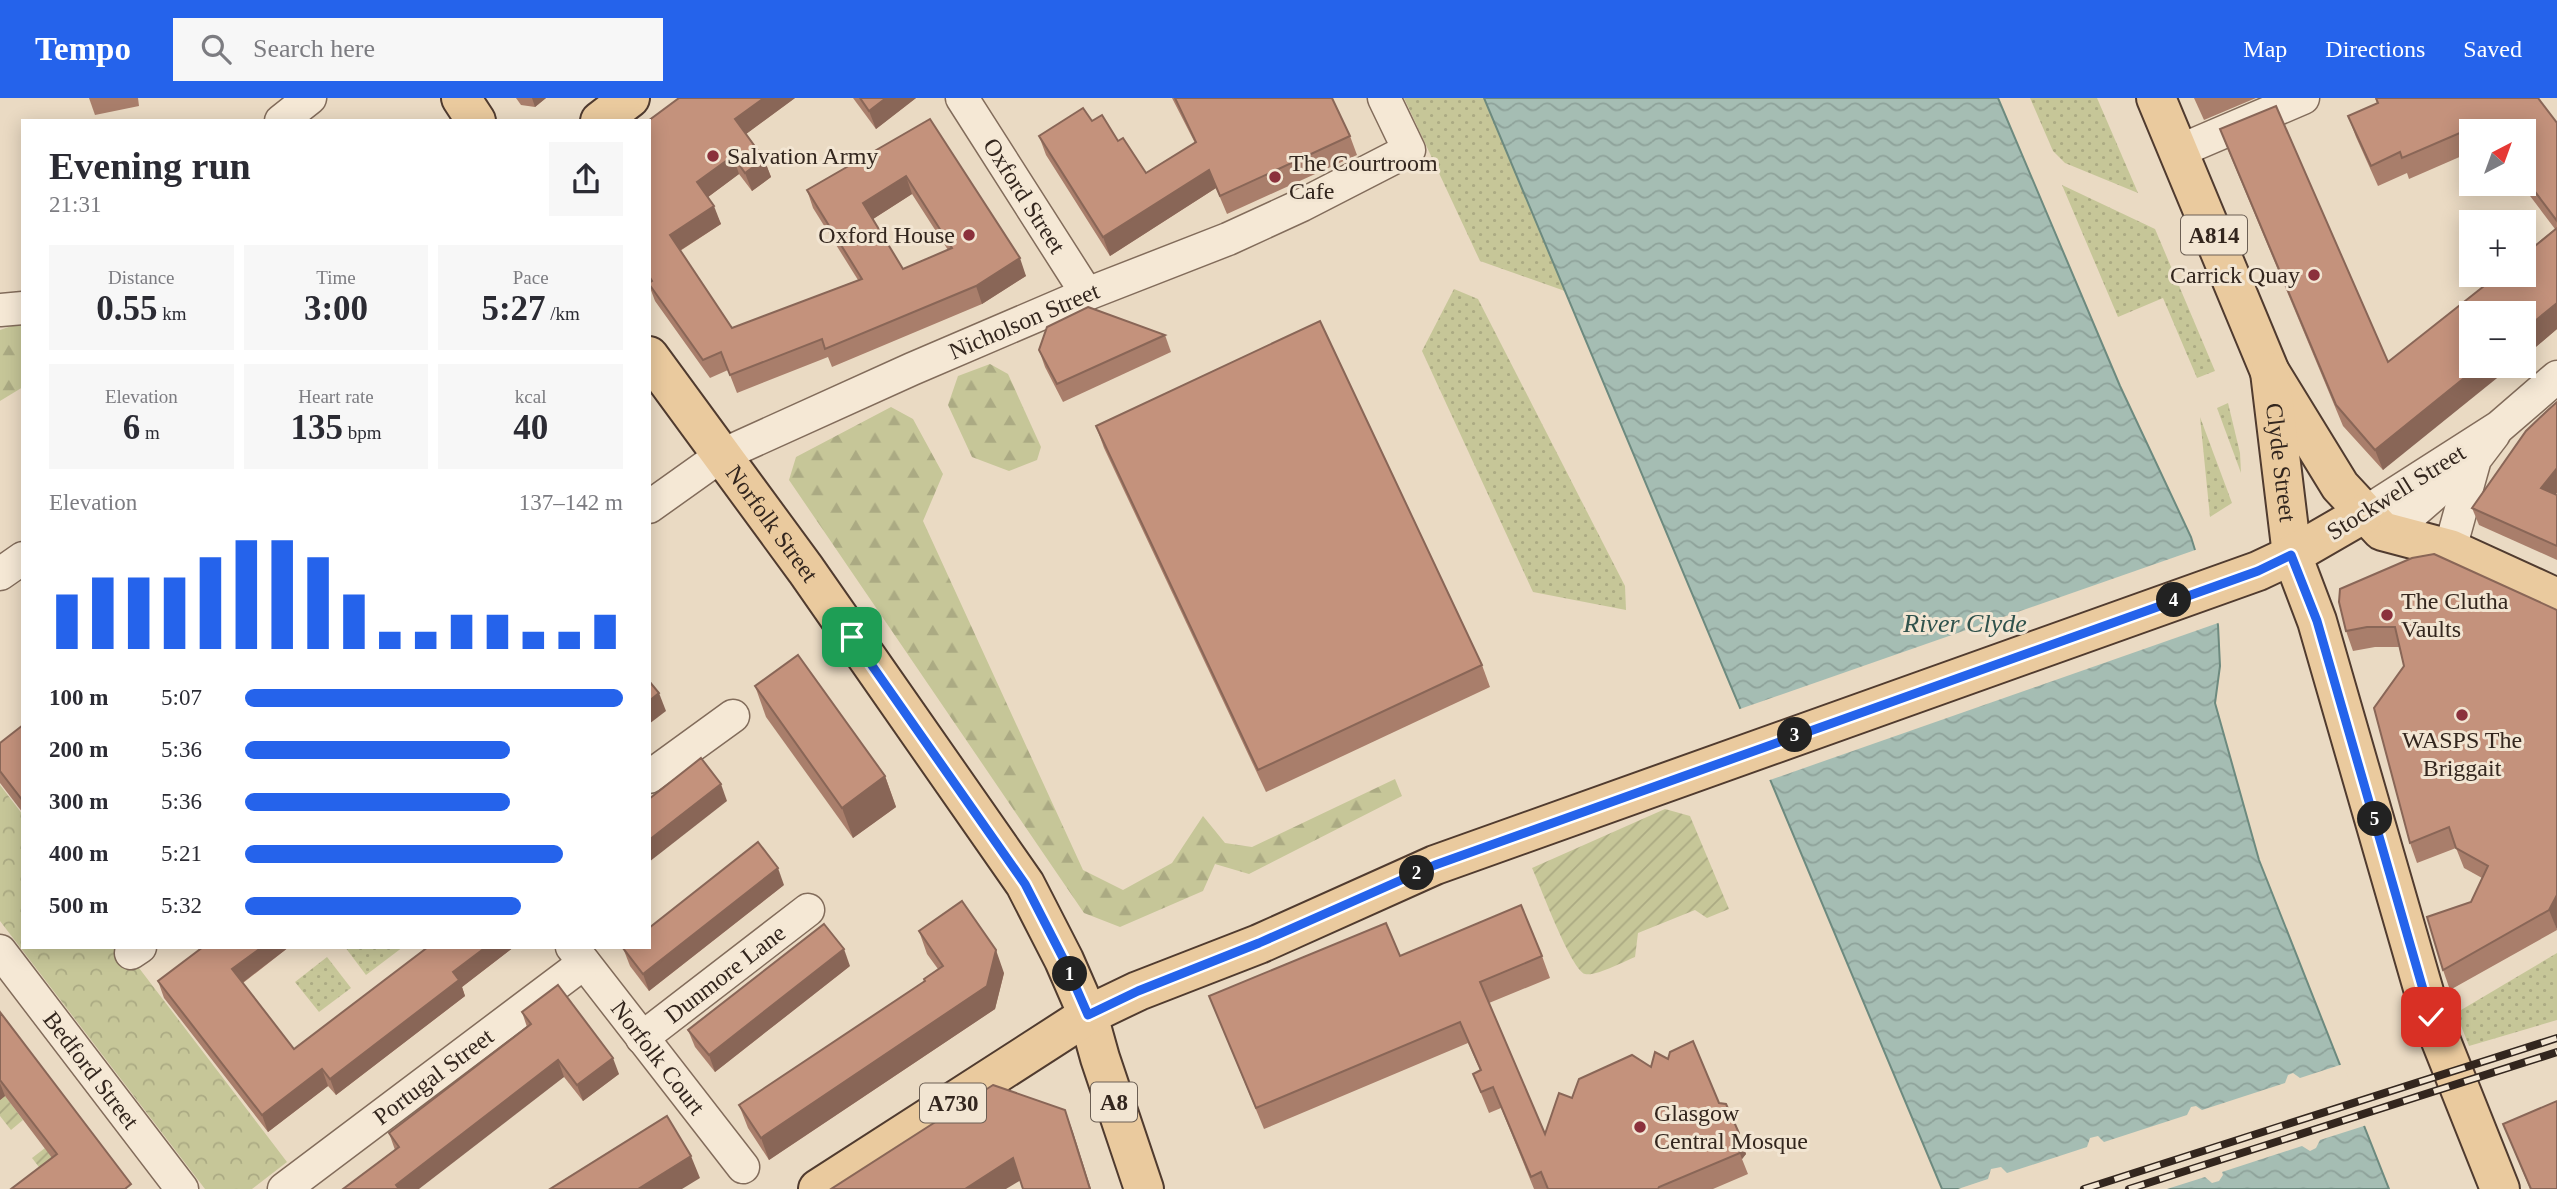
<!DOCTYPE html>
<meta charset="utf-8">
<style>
:root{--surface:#fff;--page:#f7f7f7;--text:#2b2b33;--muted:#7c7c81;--accent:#2563eb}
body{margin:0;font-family:"Times New Roman",serif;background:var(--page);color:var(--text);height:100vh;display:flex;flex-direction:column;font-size:26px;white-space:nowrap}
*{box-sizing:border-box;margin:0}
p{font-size:23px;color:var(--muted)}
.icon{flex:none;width:38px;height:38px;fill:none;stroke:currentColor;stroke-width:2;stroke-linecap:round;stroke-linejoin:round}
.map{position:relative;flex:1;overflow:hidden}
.sheet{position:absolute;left:21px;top:21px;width:630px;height:830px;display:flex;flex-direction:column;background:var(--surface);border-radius:0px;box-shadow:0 4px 18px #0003}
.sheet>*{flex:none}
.needle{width:46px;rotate:41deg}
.buttons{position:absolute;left:2459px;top:21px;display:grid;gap:14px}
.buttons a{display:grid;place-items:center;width:77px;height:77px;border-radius:0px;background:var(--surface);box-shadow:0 4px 18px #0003;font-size:35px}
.pin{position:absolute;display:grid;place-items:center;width:60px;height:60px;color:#fff;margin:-30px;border-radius:14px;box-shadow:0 4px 10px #0006}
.km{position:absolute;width:35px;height:35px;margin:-18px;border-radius:50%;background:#222;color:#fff;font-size:19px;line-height:35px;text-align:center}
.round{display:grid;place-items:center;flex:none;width:74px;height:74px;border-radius:0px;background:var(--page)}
.overview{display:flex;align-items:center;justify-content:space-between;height:119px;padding:0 28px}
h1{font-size:38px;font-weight:800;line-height:52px}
.figures{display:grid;grid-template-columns:repeat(3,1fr);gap:10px;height:119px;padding:7px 28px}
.figures div{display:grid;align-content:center;border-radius:0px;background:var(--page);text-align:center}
.figures b{font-size:35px;font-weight:800}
.figures small{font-size:19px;font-weight:400}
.figures p{font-size:19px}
.chart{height:196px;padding:14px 28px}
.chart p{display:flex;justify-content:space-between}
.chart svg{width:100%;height:126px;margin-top:7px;stroke:var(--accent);stroke-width:6}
ul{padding:0 28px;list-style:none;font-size:23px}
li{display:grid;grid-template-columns:112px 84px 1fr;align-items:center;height:52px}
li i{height:18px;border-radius:9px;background:var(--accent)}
header{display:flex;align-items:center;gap:42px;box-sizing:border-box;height:98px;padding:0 35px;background:var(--accent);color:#fff}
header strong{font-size:33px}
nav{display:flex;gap:38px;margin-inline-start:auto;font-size:24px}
.search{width:490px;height:63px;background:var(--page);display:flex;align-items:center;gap:18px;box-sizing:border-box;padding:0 24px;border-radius:0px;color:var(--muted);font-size:26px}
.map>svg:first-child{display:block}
.grass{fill:url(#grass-dots)}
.forest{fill:url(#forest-firs)}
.park{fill:url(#park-crowns)}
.garden{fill:url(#garden-furrows)}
.water{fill:url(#water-waves);stroke:#6d8a7f;stroke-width:2}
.pier{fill:#eadac3}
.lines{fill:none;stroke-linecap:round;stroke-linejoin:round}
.street-casing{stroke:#826c5b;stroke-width:35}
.primary-casing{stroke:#503b2f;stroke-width:42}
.street{stroke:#f5e8d5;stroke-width:32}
.primary{stroke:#eaca9e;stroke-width:38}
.rail-casing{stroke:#33261e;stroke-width:8}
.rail{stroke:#f2e5d2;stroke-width:5;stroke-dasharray:16;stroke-linecap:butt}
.wall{fill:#a97e6b;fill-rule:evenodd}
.shaded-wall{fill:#896657}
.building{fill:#c4927c;stroke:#896657;stroke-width:2;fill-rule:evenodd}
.route-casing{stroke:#fff;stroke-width:14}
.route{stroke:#2563eb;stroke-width:9}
.poi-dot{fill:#8b313c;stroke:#f2e5d2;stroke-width:2.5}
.labels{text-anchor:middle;stroke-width:6;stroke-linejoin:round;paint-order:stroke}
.shield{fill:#f2e5d2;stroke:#6c5f54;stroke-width:2}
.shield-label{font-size:23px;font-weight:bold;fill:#33261e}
.poi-label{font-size:24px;fill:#33261e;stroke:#f2e5d2;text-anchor:start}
.street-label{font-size:24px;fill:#33261e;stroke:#f2e5d2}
.water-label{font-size:26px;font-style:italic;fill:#2f524c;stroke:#f2e5d2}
</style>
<header>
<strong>Tempo</strong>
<div class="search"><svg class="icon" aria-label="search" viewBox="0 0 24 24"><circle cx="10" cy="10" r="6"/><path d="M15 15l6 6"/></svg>Search here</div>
<nav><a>Map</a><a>Directions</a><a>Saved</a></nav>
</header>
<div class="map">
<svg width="2557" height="1091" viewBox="0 0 2557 1091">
<defs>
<pattern id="grass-dots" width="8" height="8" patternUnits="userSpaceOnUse" patternTransform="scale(1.75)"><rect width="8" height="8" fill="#c6c698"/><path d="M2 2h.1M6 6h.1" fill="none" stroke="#abaa83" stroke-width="1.8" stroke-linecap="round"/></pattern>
<pattern id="forest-firs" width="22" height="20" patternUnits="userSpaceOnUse" patternTransform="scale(1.75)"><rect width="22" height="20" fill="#c6c698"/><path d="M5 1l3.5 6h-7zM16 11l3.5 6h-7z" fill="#abaa83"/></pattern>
<pattern id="park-crowns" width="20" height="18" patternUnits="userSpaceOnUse" patternTransform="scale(1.75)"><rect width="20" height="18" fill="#c6c698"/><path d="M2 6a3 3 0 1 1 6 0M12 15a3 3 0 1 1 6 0" fill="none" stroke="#abaa83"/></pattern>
<pattern id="garden-furrows" width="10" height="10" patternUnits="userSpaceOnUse" patternTransform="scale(1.75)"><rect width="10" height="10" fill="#c6c698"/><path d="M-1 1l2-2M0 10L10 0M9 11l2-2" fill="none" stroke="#abaa83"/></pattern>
<pattern id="water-waves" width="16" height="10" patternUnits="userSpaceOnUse" patternTransform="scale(1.75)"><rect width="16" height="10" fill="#a5bdb3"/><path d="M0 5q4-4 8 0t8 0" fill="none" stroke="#8ea29a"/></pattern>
</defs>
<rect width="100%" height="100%" fill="#eadac3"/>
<g class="grass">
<polygon points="1404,0 1484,0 1565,193 1480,163"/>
<polygon points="2030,0 2097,0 2138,95 2065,65 2053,53"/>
<polygon points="2062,87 2155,131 2215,273 2197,280 2163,200 2118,219"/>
<polygon points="1454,191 1478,201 1625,488 1626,512 1533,494 1422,253"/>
<polygon points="2228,305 2240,355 2241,375 2217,310"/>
<polygon points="2200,319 2232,405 2210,419"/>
<polygon points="345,849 403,849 366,877"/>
<polygon points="2557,855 2557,922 2469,948 2456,915"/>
<polygon points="327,859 351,890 319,914 295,884"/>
</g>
<g class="forest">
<polygon points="23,224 23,289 0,303 0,232"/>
<polygon points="990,266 1008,276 1041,349 1037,362 1009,373 972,359 948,307 958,278"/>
<polygon points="891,309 913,321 943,376 923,423 1083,772 1123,792 1172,765 1203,718 1225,745 1252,749 1395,681 1402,698 1249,776 1215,766 1203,793 1120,829 1084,815 789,382 796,359"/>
</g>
<polygon class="park" points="0,687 23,717 23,849 123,849 287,1064 252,1091 205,1091 0,823"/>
<g class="garden">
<path d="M1665,711L1690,718L1729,811L1707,820L1695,812L1638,835L1635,859C1625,863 1595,879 1585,876C1571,872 1540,787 1532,770Z"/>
<polygon points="0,991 23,1022 11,1032 0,1018"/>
<polygon points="45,1050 68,1081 55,1090 32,1060"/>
</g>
<polygon class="water" points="1484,0 1998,0 2120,288 2191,439 2218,527 2220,568 2215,605 2259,762 2389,1091 1942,1091"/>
<g class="pier">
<polygon points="2198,451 2221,524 1767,683 1737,612"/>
<polygon points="2343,966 2367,1027 2320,1042 2316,1050 2310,1053 2302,1048 2222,1074 2223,1077 2219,1083 2212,1085 2205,1079 2167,1091 1958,1091 1988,1081 1991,1071 2001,1069 2007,1075 2087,1049 2090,1040 2098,1038 2104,1044 2187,1017 2191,1009 2196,1008 2202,1012 2285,985 2288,977 2293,975 2300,980"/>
</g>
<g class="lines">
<defs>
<g id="street">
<path id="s1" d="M962,0L1087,196"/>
<polyline points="281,23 310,0"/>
<polyline points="2179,53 2303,0"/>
<polyline points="0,212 23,210"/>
<path id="s2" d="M649,409L722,357L912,271L1087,196L1228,141L1302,107L1409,52L1384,0"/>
<polyline points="2363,416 2499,329 2557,279"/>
<polyline points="2382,433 2407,420 2463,371"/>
<polyline points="2450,451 2475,361 2494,336"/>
<polyline points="0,476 23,460"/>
<polyline points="649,679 733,618"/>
<path id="s3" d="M572,849L743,1069"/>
<path id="s4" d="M0,853L182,1091"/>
<polyline points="131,855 140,849"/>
<path id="s5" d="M642,940L808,812"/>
<path id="s6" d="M284,1091L584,865"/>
</g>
<g id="primary">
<polyline points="461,0 476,23"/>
<polyline points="2156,0 2270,274 2340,388 2382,433 2450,451 2557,500"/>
<polyline points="600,23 630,0"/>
<path id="s7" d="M649,258L806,472L1025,786L1064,862L1088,917L1100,960L1144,1091"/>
<path id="s8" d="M2270,274L2292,457L2317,523L2431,918L2500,1091"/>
<polyline points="818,1091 1088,917 1138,893 1259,846 1435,767 2258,473 2292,457 2363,416"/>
</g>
</defs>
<use href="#street" class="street-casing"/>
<use href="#primary" class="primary-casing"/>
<use href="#street" class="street"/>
<use href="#primary" class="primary"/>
<defs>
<g id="rail">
<polyline points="2084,1091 2557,940"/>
<polyline points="2129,1091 2557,954"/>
</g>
</defs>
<use href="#rail" class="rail-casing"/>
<use href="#rail" class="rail"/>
</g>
<g class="wall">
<polygon points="89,0 138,0 139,8 95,17"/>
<polygon points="516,0 546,0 535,9 521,7"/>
<path d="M795,0L746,36L764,61L771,79L752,93L739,76L708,99L721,126L680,153L732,230L858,182L813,110L807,92L930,21L1026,178L982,206L832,269L828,259L737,295L728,272L710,280L655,203L649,187V23ZM912,96L948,152L903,171L873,121Z"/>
<polygon points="853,0 916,0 876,31"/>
<polygon points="1172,0 1332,0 1350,38 1357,57 1227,116 1216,90 1110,158 1046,57 1039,38 1092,23 1118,43 1146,75 1195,45"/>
<polygon points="2194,0 2256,0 2204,22"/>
<polygon points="2375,0 2538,0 2557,25 2557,231 2524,259 2524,215 2383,372 2343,328 2228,52 2220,31 2388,264 2555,131 2521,86 2524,86 2524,33 2471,33 2471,54 2409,81 2407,75 2378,88 2356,39 2348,18 2377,5"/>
<polygon points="1165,237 1171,254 1063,304 1045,269 1039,252"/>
<polygon points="1096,328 1482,567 1490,589 1266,694 1104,350"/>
<polygon points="2556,397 2557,397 2557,462 2479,427 2472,410"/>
<polygon points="2434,456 2557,832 2450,892 2443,872 2471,804 2482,780 2464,770 2456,750 2417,765 2410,745 2404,568 2399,549 2375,549 2353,553 2346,533"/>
<polygon points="755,588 885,678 896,709 853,740 766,619"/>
<polygon points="23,627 23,715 0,685 0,645"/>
<polygon points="784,787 649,893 630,868 623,850"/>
<polygon points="919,833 1004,875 995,911 769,1062 748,1030 739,1007 925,883 938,871 927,856"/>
<polygon points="203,849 289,849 243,885 294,951 428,849 514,849 462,889 465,898 336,997 328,988 268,1034 164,900 158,883"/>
<polygon points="1400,858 1542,858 1550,880 1489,905 1545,1036 1572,1000 1651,969 1719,1005 1746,1056 1742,1061 1748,1076 1713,1091 1534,1091 1501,1010 1489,1015 1473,976 1480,972 1468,945 1264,1031 1209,898"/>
<polygon points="850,868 715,974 695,949 688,932"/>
<polygon points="0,914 131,1086 52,1060 5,998 0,1002"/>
<polygon points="522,914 619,976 583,1003 564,979 395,1052 389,1035 527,929"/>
<polygon points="2503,1026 2557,1091 2530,1091"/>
</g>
<g class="shaded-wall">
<polygon points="532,0 546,0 535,9"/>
<polygon points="764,0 795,0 742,39 735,21"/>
<polygon points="886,0 916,0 876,31 869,13"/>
<polygon points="2484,27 2486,33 2480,33 2479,31"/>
<polygon points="733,58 739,76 704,102 697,84"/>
<polygon points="764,61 771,79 752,93 745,75"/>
<polygon points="1209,72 1216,90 1110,158 1103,139"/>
<polygon points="906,78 912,96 870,123 863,105"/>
<polygon points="714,108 721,126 676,155 670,137"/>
<polygon points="1020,160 1026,178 982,206 976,188"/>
<polygon points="2557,205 2557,231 2524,259 2524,232"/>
<polygon points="2479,268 2512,268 2383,372 2375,352"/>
<polygon points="2557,370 2557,395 2547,407 2541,390"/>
<polygon points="659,595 666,613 649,626 649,603"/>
<polygon points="885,678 896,709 853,740 842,710"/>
<polygon points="721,686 727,703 649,764 649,742"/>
<polygon points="778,770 784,787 649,893 643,876"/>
<polygon points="2557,797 2557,832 2549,812"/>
<polygon points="262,849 289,849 238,888 232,871"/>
<polygon points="486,849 514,849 462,889 465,898 336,997 330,981 453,874"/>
<polygon points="844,851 850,868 715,974 709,957"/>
<polygon points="996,852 1004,875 995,911 769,1062 761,1040"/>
<polygon points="613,960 619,976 583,1003 577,987"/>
<polygon points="558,962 564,979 419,1091 398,1091 396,1087"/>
<polygon points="322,971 328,988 268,1034 262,1017"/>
<polygon points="0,985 5,998 0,1002"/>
<polygon points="1065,1012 1073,1034 1091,1091 1090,1091"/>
<polygon points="1739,1035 1746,1056 1742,1061 1734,1040"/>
<polygon points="691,1058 700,1080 682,1091 638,1091"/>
<polygon points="1013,1060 1021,1082 1006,1091 965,1091"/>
</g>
<g class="building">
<path d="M679,0H764L735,21L764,61L745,75L733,58L697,84L714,108L670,137L732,230L862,181L807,92L930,21L1020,160L976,188L825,251L822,241L730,277L721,254L703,262L649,186V185L652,183L649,178V23H648ZM906,78L952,150L903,171L863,105Z"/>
<polygon points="860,0 886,0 869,13"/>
<polygon points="1175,0 1332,0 1350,38 1220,98 1209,72 1103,139 1039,38 1083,10 1092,23 1102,17 1118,43 1123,40 1146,75 1196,44"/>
<polygon points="2376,0 2538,0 2557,25 2557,123 2524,79 2524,33 2489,33 2484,27 2479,31 2476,28 2402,60 2400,54 2371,68 2348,18 2378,5"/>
<polygon points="2276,8 2388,264 2498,177 2524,177 2524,157 2557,130 2557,205 2524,232 2524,215 2471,215 2471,268 2479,268 2375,352 2336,307 2220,31"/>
<polygon points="1088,209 1165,237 1057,286 1039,252 1047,229"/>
<polygon points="1320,223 1482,567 1258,672 1096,328"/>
<polygon points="2557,304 2557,370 2541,390 2557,397 2557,448 2472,410 2526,333 2548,312"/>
<polygon points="2434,456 2557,512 2557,797 2549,812 2443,872 2427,819 2471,804 2488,768 2456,750 2449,729 2410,745 2374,610 2404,568 2395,529 2367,529 2346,533 2339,504 2340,491 2412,460"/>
<polygon points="798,557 885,678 842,710 755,588"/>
<polygon points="649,583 659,595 649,603"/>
<polygon points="23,627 23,703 0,673 0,645"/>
<polygon points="701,660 721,686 649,742 649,701"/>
<polygon points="758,744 778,770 643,876 623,850 625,849 649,849 649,830"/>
<polygon points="962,803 996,852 987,888 761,1040 739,1007 925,883 924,881 943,868 919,833"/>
<polygon points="1521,807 1542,858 1480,884 1545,1036 1559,995 1572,1000 1579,981 1632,957 1651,969 1655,954 1668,961 1670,954 1693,943 1719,1005 1726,1006 1739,1035 1734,1040 1740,1055 1659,1089 1658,1091 1548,1091 1541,1074 1531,1079 1493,989 1481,994 1473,976 1481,972 1460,924 1256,1010 1209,898 1386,825 1400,858"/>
<polygon points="824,826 844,851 709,957 688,932"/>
<polygon points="203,849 262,849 232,871 294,951 428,849 486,849 453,874 459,882 330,981 322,971 262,1017 158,883"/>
<polygon points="558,887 613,960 577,987 558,962 396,1087 399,1091 343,1091 399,1049 389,1035 531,926 522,914"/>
<polygon points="0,914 131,1086 125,1091 11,1091 57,1056 0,982"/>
<polygon points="993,987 1065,1012 1090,1091 1023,1091 1013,1060 965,1091 831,1091"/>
<polygon points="2557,1003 2557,1091 2531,1091 2503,1026"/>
<polygon points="667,1018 691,1058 638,1091 550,1091"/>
</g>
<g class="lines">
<defs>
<polyline id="route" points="852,539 1025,786 1064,862 1088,917 1138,893 1259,845 1435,767 2258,473 2291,457 2317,523 2431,919"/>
</defs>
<use href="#route" class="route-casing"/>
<use href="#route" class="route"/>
</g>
<g class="poi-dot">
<circle cx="713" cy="58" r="7"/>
<circle cx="1275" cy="79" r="7"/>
<circle cx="969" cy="137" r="7"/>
<circle cx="2314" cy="177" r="7"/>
<circle cx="2387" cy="517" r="7"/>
<circle cx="2462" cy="617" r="7"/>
<circle cx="1640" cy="1029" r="7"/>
</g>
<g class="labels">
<g class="shield">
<rect x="2181" y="117.5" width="66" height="39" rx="5"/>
<rect x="1091" y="984.5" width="46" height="39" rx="5"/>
<rect x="920" y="985.5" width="66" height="39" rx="5"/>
</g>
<g class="shield-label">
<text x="2214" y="145">A814</text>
<text x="1114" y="1012">A8</text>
<text x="953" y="1013">A730</text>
</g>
<g class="poi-label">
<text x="727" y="66">Salvation Army</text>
<text x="1289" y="73">The Courtroom<tspan x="1289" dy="28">Cafe</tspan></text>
<text x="955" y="145" text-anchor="end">Oxford House</text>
<text x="2300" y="185" text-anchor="end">Carrick Quay</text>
<text x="2401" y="511">The Clutha<tspan x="2401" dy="28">Vaults</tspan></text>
<text x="2462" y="650" text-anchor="middle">WASPS The<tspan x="2462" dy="28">Briggait</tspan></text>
<text x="1654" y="1023">Glasgow<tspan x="1654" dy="28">Central Mosque</tspan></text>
</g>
<g class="street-label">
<text dy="8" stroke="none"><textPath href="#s1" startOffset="116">Oxford Street</textPath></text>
<text dy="8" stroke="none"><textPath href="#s2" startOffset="420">Nicholson Street</textPath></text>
<text dy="8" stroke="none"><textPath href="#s8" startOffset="91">Clyde Street</textPath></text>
<text transform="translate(2396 394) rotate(-32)" y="8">Stockwell Street</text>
<text dy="8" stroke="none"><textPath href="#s7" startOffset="208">Norfolk Street</textPath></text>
<text dy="8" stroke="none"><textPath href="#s5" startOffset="105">Dunmore Lane</textPath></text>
<text dy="8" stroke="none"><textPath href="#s3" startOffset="140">Norfolk Court</textPath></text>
<text dy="8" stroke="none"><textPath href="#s4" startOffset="150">Bedford Street</textPath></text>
<text dy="8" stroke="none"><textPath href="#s6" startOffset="187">Portugal Street</textPath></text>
</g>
<g class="water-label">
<text x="1965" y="534">River Clyde</text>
</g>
</g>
</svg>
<div class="buttons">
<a><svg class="needle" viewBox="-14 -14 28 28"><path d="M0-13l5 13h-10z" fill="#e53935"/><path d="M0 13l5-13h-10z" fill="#7c7c81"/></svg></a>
<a>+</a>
<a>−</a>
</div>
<div class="pin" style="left:852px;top:539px;background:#1e9e55"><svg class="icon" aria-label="arrive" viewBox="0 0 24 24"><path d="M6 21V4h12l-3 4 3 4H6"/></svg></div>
<div class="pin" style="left:2431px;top:919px;background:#d93025"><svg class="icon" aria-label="check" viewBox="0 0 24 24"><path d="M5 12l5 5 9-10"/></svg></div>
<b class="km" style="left:1070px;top:876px">1</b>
<b class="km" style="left:1417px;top:775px">2</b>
<b class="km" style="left:1795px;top:637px">3</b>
<b class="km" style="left:2174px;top:502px">4</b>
<b class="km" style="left:2375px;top:721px">5</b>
<section class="sheet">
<div class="overview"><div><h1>Evening run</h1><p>21:31</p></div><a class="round"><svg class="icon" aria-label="share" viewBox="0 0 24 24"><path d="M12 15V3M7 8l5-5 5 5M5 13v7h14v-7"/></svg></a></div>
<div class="figures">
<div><p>Distance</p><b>0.55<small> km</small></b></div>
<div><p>Time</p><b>3:00</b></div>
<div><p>Pace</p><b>5:27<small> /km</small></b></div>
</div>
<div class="figures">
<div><p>Elevation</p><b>6<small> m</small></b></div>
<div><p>Heart rate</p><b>135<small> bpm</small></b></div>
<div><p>kcal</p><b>40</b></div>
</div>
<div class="chart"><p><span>Elevation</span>137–142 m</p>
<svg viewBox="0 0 160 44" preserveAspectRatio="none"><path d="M5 44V25M15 44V19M25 44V19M35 44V19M45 44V12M55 44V6M65 44V6M75 44V12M85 44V25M95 44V38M105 44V38M115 44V32M125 44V32M135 44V38M145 44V38M155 44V32"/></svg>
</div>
<ul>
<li><b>100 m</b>5:07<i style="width:100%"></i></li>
<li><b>200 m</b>5:36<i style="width:70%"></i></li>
<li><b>300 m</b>5:36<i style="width:70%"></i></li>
<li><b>400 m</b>5:21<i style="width:84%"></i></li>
<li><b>500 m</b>5:32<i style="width:73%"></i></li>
</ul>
</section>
</div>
